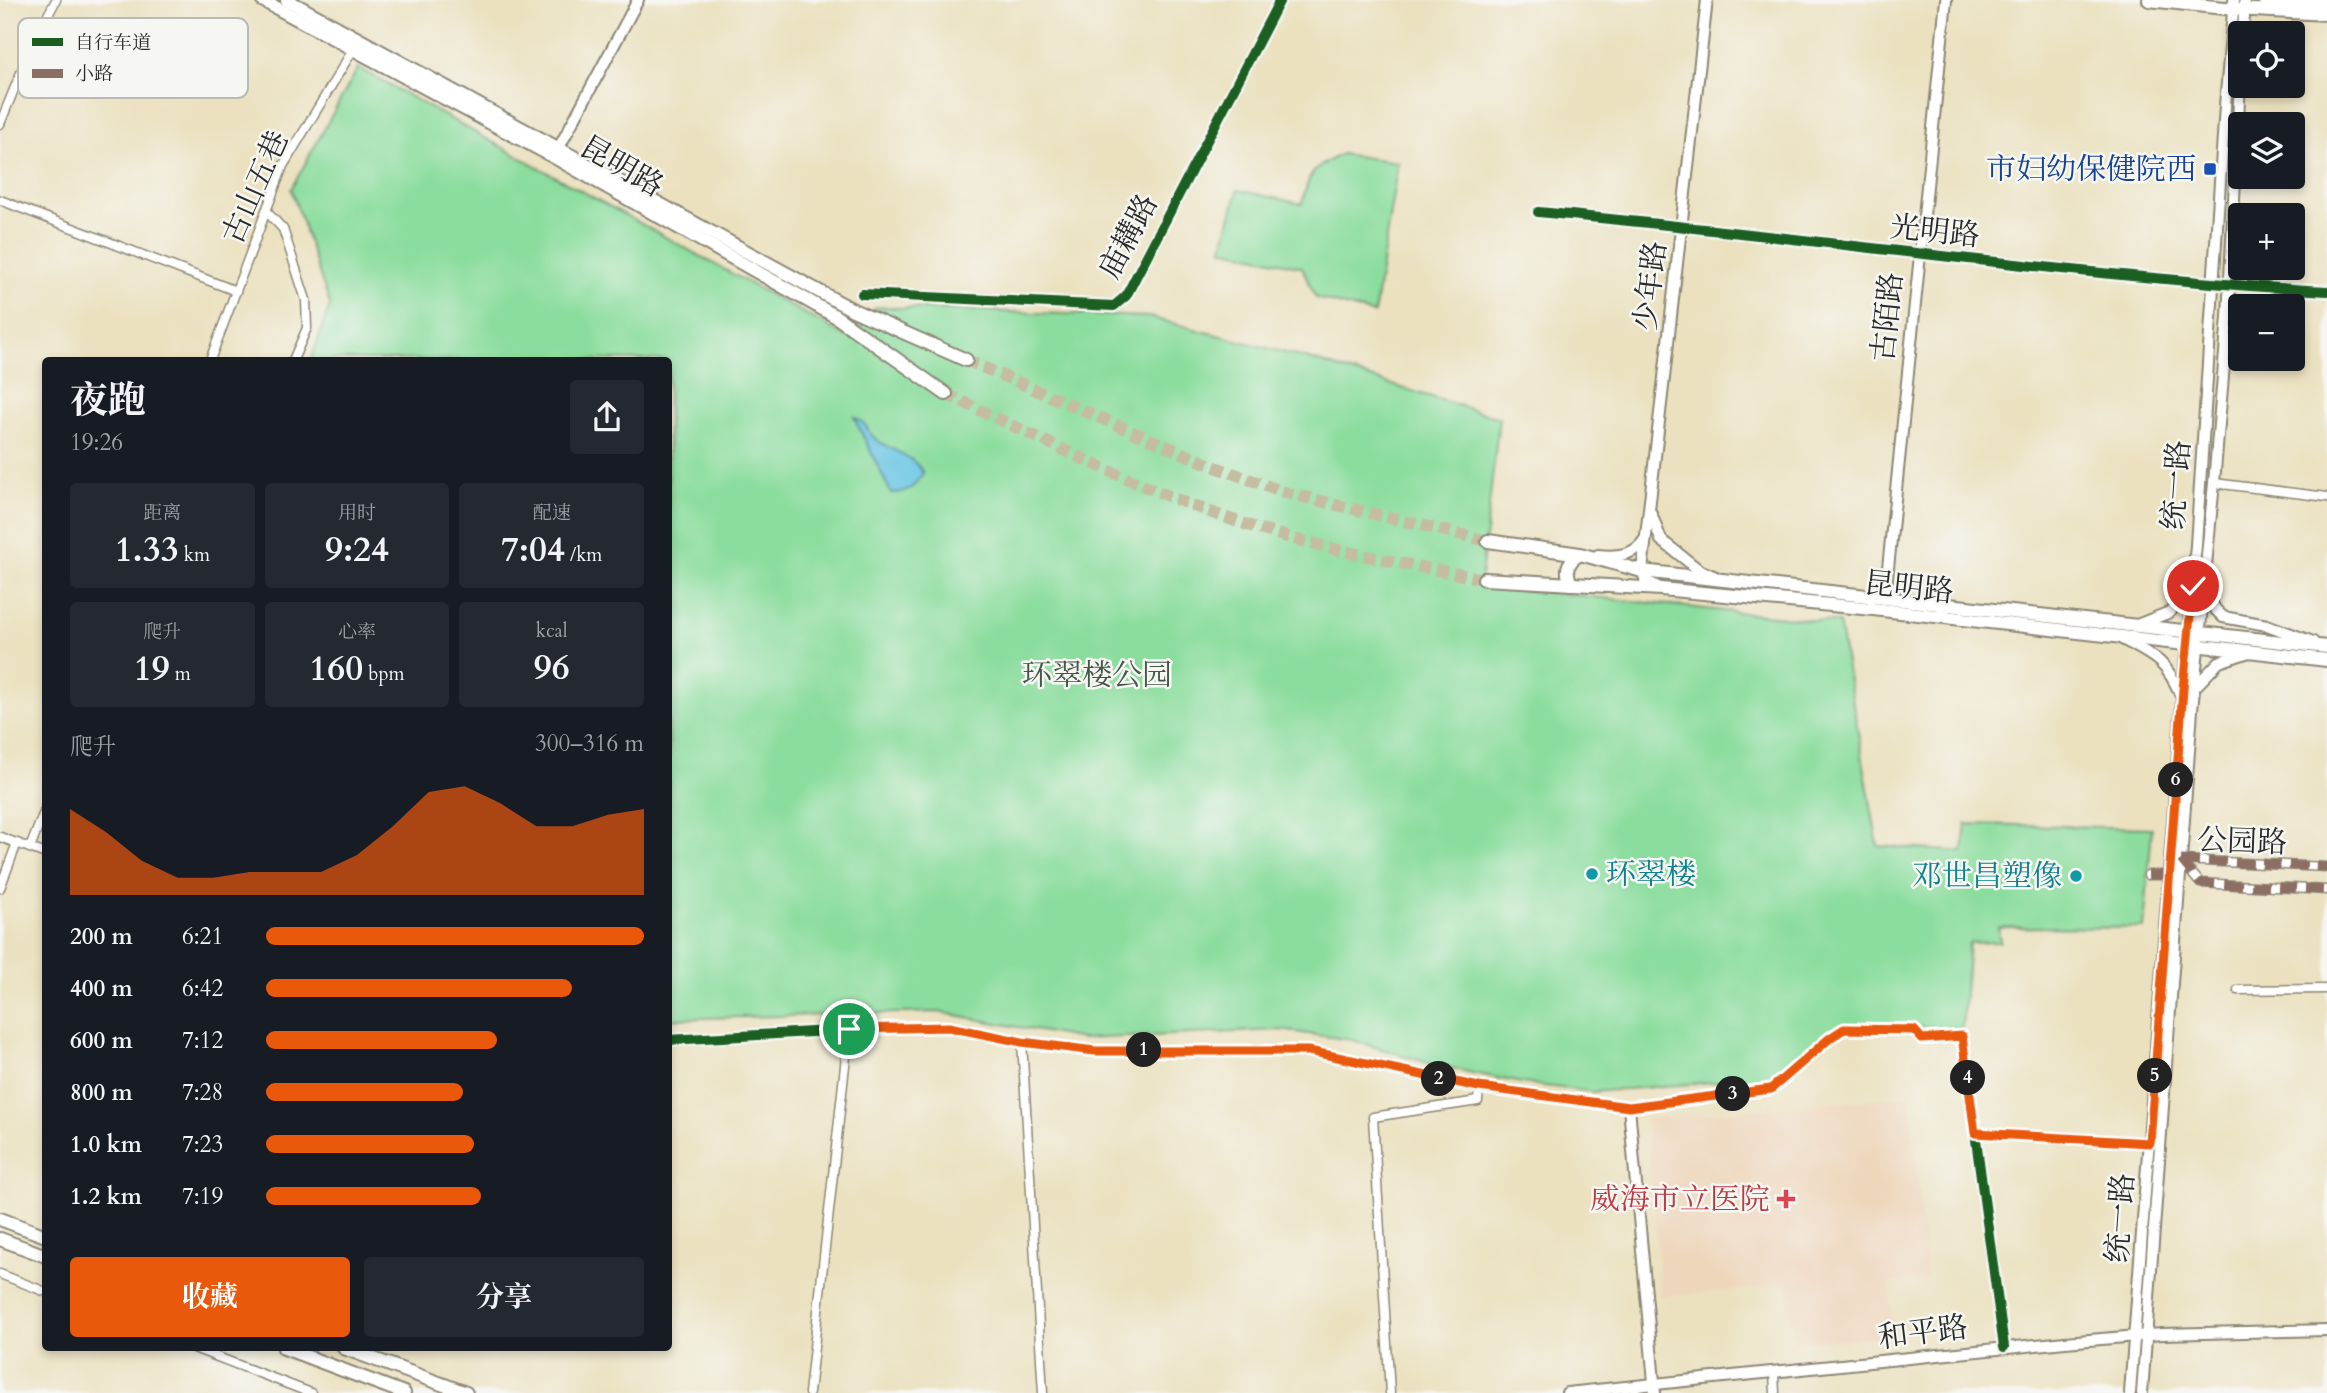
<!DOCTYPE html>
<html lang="zh">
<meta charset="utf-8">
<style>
:root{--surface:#171b24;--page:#242831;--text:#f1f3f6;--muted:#9ea1a6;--accent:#ea580c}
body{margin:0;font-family:Cardo,"Noto Serif SC",serif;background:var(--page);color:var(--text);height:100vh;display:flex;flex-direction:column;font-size:26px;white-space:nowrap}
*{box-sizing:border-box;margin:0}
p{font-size:23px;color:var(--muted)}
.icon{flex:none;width:38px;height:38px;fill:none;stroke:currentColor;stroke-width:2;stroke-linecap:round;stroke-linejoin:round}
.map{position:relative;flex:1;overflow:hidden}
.details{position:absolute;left:42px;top:357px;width:630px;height:994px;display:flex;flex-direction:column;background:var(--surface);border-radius:7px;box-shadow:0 4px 10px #0003}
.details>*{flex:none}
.fabs{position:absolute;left:2228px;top:21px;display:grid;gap:14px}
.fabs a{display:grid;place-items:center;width:77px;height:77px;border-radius:7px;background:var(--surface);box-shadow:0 4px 10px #0003;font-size:35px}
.pin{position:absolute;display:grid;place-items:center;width:60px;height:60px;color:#fff;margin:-30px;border:4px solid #fff;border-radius:50%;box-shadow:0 2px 7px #0007}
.km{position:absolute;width:35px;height:35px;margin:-18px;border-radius:50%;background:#222;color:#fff;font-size:19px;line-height:35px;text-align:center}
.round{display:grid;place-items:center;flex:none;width:74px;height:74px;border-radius:7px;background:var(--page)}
.headline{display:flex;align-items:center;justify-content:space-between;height:119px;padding:0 28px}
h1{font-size:38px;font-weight:700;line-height:52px}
.figures{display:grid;grid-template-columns:repeat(3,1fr);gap:10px;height:119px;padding:7px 28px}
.figures div{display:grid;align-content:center;border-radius:7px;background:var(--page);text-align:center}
.figures b{font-size:35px;font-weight:700}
.figures small{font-size:19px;font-weight:400}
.figures p{font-size:19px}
.chart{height:196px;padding:14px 28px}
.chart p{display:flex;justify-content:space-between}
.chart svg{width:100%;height:126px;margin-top:7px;fill:var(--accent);opacity:.7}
.button{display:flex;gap:14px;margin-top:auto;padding:14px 28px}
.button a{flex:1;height:80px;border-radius:7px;background:var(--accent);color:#fff;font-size:28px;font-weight:700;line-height:80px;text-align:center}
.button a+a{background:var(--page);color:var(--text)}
ul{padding:0 28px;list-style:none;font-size:23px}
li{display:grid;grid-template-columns:112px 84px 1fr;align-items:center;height:52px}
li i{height:18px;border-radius:9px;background:var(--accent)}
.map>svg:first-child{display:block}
.built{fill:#eed6bb}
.green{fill:#8bdd9e;stroke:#5b8464;stroke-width:2}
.water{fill:#67c5e5;stroke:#497888;stroke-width:2}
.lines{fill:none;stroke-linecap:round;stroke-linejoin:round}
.primary-tunnel{stroke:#c5bda1;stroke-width:12;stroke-dasharray:12 6;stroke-linecap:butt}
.street-casing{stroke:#8b8675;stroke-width:11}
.secondary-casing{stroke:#8b8675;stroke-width:14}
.primary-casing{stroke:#8b8675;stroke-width:16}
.street{stroke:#fff;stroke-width:8}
.secondary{stroke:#fff;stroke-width:10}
.primary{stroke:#fff;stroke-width:12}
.quiet{stroke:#8d6e63;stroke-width:9;stroke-dasharray:18 9;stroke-linecap:butt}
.cycleway-casing{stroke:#f6f6f2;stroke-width:15}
.cycleway{stroke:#1b5e20;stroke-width:10}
.route-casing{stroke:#fff;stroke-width:14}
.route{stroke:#ea580c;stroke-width:9}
.transit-dot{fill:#1a4fb4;stroke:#f6f6f2;stroke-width:2.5}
.culture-dot{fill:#0f9aa8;stroke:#f6f6f2;stroke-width:2.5}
.health-dot{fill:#e0444e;stroke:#f6f6f2;stroke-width:2.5}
.labels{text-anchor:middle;stroke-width:5;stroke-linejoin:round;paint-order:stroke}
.street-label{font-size:30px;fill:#2b2b2b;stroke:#f6f6f2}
.transit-label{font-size:30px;fill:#164399;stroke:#f6f6f2;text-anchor:end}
.park-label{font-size:30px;fill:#435848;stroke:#f6f6f2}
.culture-label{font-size:30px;fill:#0d838f;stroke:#f6f6f2;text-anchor:start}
.health-label{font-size:30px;fill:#be3a42;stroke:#f6f6f2;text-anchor:end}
.key{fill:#f6f6f2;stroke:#b9b9b6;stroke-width:2}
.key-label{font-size:19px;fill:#2b2b2b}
</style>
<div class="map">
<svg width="2327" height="1393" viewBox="0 0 2327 1393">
<rect width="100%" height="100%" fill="#f6f6f2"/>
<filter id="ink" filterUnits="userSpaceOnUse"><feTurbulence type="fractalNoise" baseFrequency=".0143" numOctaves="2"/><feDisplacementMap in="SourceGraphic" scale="14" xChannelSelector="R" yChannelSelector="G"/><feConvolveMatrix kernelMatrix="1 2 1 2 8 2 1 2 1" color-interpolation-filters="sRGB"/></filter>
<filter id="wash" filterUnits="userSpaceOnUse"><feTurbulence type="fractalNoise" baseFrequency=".00686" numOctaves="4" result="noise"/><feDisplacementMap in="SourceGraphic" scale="28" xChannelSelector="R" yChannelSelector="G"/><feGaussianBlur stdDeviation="1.57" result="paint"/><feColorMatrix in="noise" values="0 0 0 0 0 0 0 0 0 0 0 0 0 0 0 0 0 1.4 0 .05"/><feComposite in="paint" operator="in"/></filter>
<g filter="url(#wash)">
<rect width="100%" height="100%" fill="#ebe1bf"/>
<polygon class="built" points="1910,1096 1927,1279 1889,1282 1894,1335 1794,1343 1788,1285 1661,1297 1646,1119"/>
<g class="green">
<polygon points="358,68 847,337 876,307 1149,317 1309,359 1499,418 1480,585 1839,623 1878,846 1963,852 1966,824 2152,828 2144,928 1998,927 2000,942 1969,943 1962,1028 1845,1024 1774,1077 1592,1092 1521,1083 1435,1065 1352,1040 1280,1030 1082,1039 938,1012 669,1019 668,360 311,360 330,305 291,189"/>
<path d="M1341,154L1398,162L1374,314L1316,298L1302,267L1222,249L1238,190L1302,204C1310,170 1311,171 1341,154Z"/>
</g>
<path class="water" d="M854,417C871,425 865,432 877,440C892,451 914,456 923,473C914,487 909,493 891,493Z"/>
</g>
<g filter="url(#ink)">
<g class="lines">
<g class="primary-tunnel">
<polyline points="966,360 1210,465 1287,493 1488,541"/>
<path d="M946,394C1052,444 1157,498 1270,532C1340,553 1412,565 1484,579"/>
</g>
<defs>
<g id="street">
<polyline points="0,124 32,45 56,0"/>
<polyline points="0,200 236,291"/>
<polyline points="266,211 283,229 306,300 307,328 293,360"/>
<polyline points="210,360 283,166 354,48"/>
<polyline points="2214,483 2327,497"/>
<polyline points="0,837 46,854"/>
<polyline points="30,848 46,807"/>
<polyline points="2181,860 2200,883 2327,890"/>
<polyline points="2181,860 2327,867"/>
<polyline points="2148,875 2166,875"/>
<polyline points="0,888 17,843"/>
<polyline points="2238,990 2327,989"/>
<polyline points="668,1040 901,1027 949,1027 1022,1042 1095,1051 1309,1051 1479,1088 1629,1107 1771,1089 1830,1038 1844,1029 1914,1030 1922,1039 1962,1036 2004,1347"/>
<polyline points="1022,1042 1043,1393"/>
<polyline points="1975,1133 2152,1143"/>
<polyline points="0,1274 46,1292"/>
<polyline points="194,1348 311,1393"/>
<polyline points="1774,1373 1775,1393"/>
<polyline points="809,1393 849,1029"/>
<polyline points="1390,1393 1373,1117 1478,1101 1479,1088"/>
</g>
<g id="secondary">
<polyline points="2243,33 2245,0"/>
<polyline points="555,155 638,0"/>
<path d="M1538,212C1801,236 2063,276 2327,291"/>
<polyline points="862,294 1114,306 1126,296 1280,0"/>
<polyline points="1651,513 1661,540 1699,570 1716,577"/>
<path d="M1598,555C1616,557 1635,556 1645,539"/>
<polyline points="2208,585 2209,597 2215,609 2223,617 2267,625 2313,642"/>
<polyline points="1658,587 1646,581 1642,571 1707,0"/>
<polyline points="1885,598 1946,0"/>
<polyline points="2137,625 2170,612 2191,588"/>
<path d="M2122,639C2154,656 2167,661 2181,696"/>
<polyline points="2194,688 2219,662 2249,652"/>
<polyline points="1629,1107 1655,1393"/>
<polyline points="1567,1393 2065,1342 2162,1334 2327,1330"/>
<polyline points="2130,1393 2182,699 2196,545 2225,106 2234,0"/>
<polyline points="2142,1393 2192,710 2214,483 2228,317 2240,82"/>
</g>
<g id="primary">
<polyline points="262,0 554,157 835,316 946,394"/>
<polyline points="287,0 853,310 966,360"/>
<polyline points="2149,0 2234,9 2327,14"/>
<polyline points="2264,0 2327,3"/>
<polyline points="1488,541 1580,554 1642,571 2327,647"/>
<polyline points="1484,579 1661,589 1873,609 2327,660"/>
<path d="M1571,584C1565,570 1567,562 1580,554"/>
<polyline points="0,1219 46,1236"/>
<polyline points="0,1239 46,1256"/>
<polyline points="284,1348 404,1393"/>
<polyline points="344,1348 466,1393"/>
</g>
</defs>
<use href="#street" class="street-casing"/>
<use href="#secondary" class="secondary-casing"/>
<use href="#primary" class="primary-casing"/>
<use href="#street" class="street"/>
<use href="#secondary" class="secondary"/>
<use href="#primary" class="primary"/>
<g class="quiet">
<polyline points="2181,860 2200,883 2327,890"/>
<polyline points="2181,860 2327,867"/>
<polyline points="2148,875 2166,875"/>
</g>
<defs>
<g id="cycleway">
<path d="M1538,212C1801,236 2063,276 2327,291"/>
<polyline points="862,294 1114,306 1126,296 1280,0"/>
<polyline points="668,1040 901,1027 949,1027 1022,1042 1095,1051 1309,1051 1479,1088 1629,1107 1771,1089 1830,1038 1844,1029 1914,1030 1922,1039 1962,1036 2004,1347"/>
</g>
</defs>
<use href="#cycleway" class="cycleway-casing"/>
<use href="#cycleway" class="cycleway"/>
</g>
</g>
<g class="lines" filter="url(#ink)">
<defs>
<polyline id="route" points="849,1029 949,1027 1022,1042 1095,1051 1309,1051 1479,1087 1629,1107 1771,1089 1830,1038 1844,1029 1914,1030 1922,1039 1962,1036 1975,1133 2150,1143 2183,689 2193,586"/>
</defs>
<use href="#route" class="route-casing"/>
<use href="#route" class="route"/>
</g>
<rect class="transit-dot" x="2203" y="162" width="14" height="14" rx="3.5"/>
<g class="culture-dot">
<circle cx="1592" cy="874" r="7"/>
<circle cx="2076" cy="876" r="7"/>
</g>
<path class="health-dot" d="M1782.5 1188.5h7v7h7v7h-7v7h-7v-7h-7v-7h7z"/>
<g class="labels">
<g class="street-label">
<text transform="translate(622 166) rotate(30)" y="10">昆明路</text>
<text transform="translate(255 187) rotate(-66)" y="10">古山五巷</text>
<text transform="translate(1935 231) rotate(6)" y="10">光明路</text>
<text transform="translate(1128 236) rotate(-62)" y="10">庙耩路</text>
<text transform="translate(1650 286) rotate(-83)" y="10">少年路</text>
<text transform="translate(1887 317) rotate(-84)" y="10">古陌路</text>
<text transform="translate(2176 485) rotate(-86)" y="10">统一路</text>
<text transform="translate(1909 587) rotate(6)" y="10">昆明路</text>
<text transform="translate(2242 841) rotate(2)" y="10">公园路</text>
<text transform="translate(2120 1218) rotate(-86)" y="10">统一路</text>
<text transform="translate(1923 1332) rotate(-7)" y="10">和平路</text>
</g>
<g class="transit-label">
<text x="2196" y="179">市妇幼保健院西</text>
</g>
<g class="park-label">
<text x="1097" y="685">环翠楼公园</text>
</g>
<g class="culture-label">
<text x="1606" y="884">环翠楼</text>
<text x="2062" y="886" text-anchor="end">邓世昌塑像</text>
</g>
<g class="health-label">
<text x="1770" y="1209">威海市立医院</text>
</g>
</g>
<rect x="18" y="18" width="230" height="80" rx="10" class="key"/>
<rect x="32" y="38" width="31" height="8" fill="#1b5e20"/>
<rect x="32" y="69" width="31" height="9" fill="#8d6e63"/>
<g class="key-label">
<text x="75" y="49">自行车道</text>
<text x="75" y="80">小路</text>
</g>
</svg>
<div class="fabs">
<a><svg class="icon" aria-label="locate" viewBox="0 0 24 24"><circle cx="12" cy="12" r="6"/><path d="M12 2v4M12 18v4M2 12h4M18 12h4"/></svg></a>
<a><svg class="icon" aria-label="layers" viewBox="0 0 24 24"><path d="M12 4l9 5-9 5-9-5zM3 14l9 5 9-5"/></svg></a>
<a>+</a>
<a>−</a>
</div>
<div class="pin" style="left:849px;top:1029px;background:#1e9e55"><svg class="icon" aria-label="arrive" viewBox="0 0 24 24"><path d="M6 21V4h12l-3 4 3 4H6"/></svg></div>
<div class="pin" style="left:2193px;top:586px;background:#d93025"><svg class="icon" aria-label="check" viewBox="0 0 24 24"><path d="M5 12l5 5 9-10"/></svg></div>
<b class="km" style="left:1144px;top:1050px">1</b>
<b class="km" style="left:1439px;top:1079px">2</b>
<b class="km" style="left:1733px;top:1094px">3</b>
<b class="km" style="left:1968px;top:1078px">4</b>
<b class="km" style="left:2155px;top:1076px">5</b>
<b class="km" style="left:2176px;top:780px">6</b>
<section class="details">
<div class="headline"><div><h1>夜跑</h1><p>19:26</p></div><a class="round"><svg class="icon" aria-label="share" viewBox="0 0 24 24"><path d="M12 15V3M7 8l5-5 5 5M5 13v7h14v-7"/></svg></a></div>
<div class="figures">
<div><p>距离</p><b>1.33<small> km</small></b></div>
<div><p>用时</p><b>9:24</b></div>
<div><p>配速</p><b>7:04<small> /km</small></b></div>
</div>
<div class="figures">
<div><p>爬升</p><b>19<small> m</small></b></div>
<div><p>心率</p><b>160<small> bpm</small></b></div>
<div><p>kcal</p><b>96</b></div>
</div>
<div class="chart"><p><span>爬升</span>300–316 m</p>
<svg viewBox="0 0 160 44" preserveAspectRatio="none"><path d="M0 44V14L10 22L20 32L30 38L40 38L50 36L60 36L70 36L80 30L90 20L100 8L110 6L120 12L130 20L140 20L150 16L160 14V44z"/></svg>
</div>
<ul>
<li><b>200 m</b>6:21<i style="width:100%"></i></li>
<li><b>400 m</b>6:42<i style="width:81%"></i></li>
<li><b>600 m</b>7:12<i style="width:61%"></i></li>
<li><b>800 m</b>7:28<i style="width:52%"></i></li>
<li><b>1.0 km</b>7:23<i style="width:55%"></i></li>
<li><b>1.2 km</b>7:19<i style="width:57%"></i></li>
</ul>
<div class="button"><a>收藏</a><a>分享</a></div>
</section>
</div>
